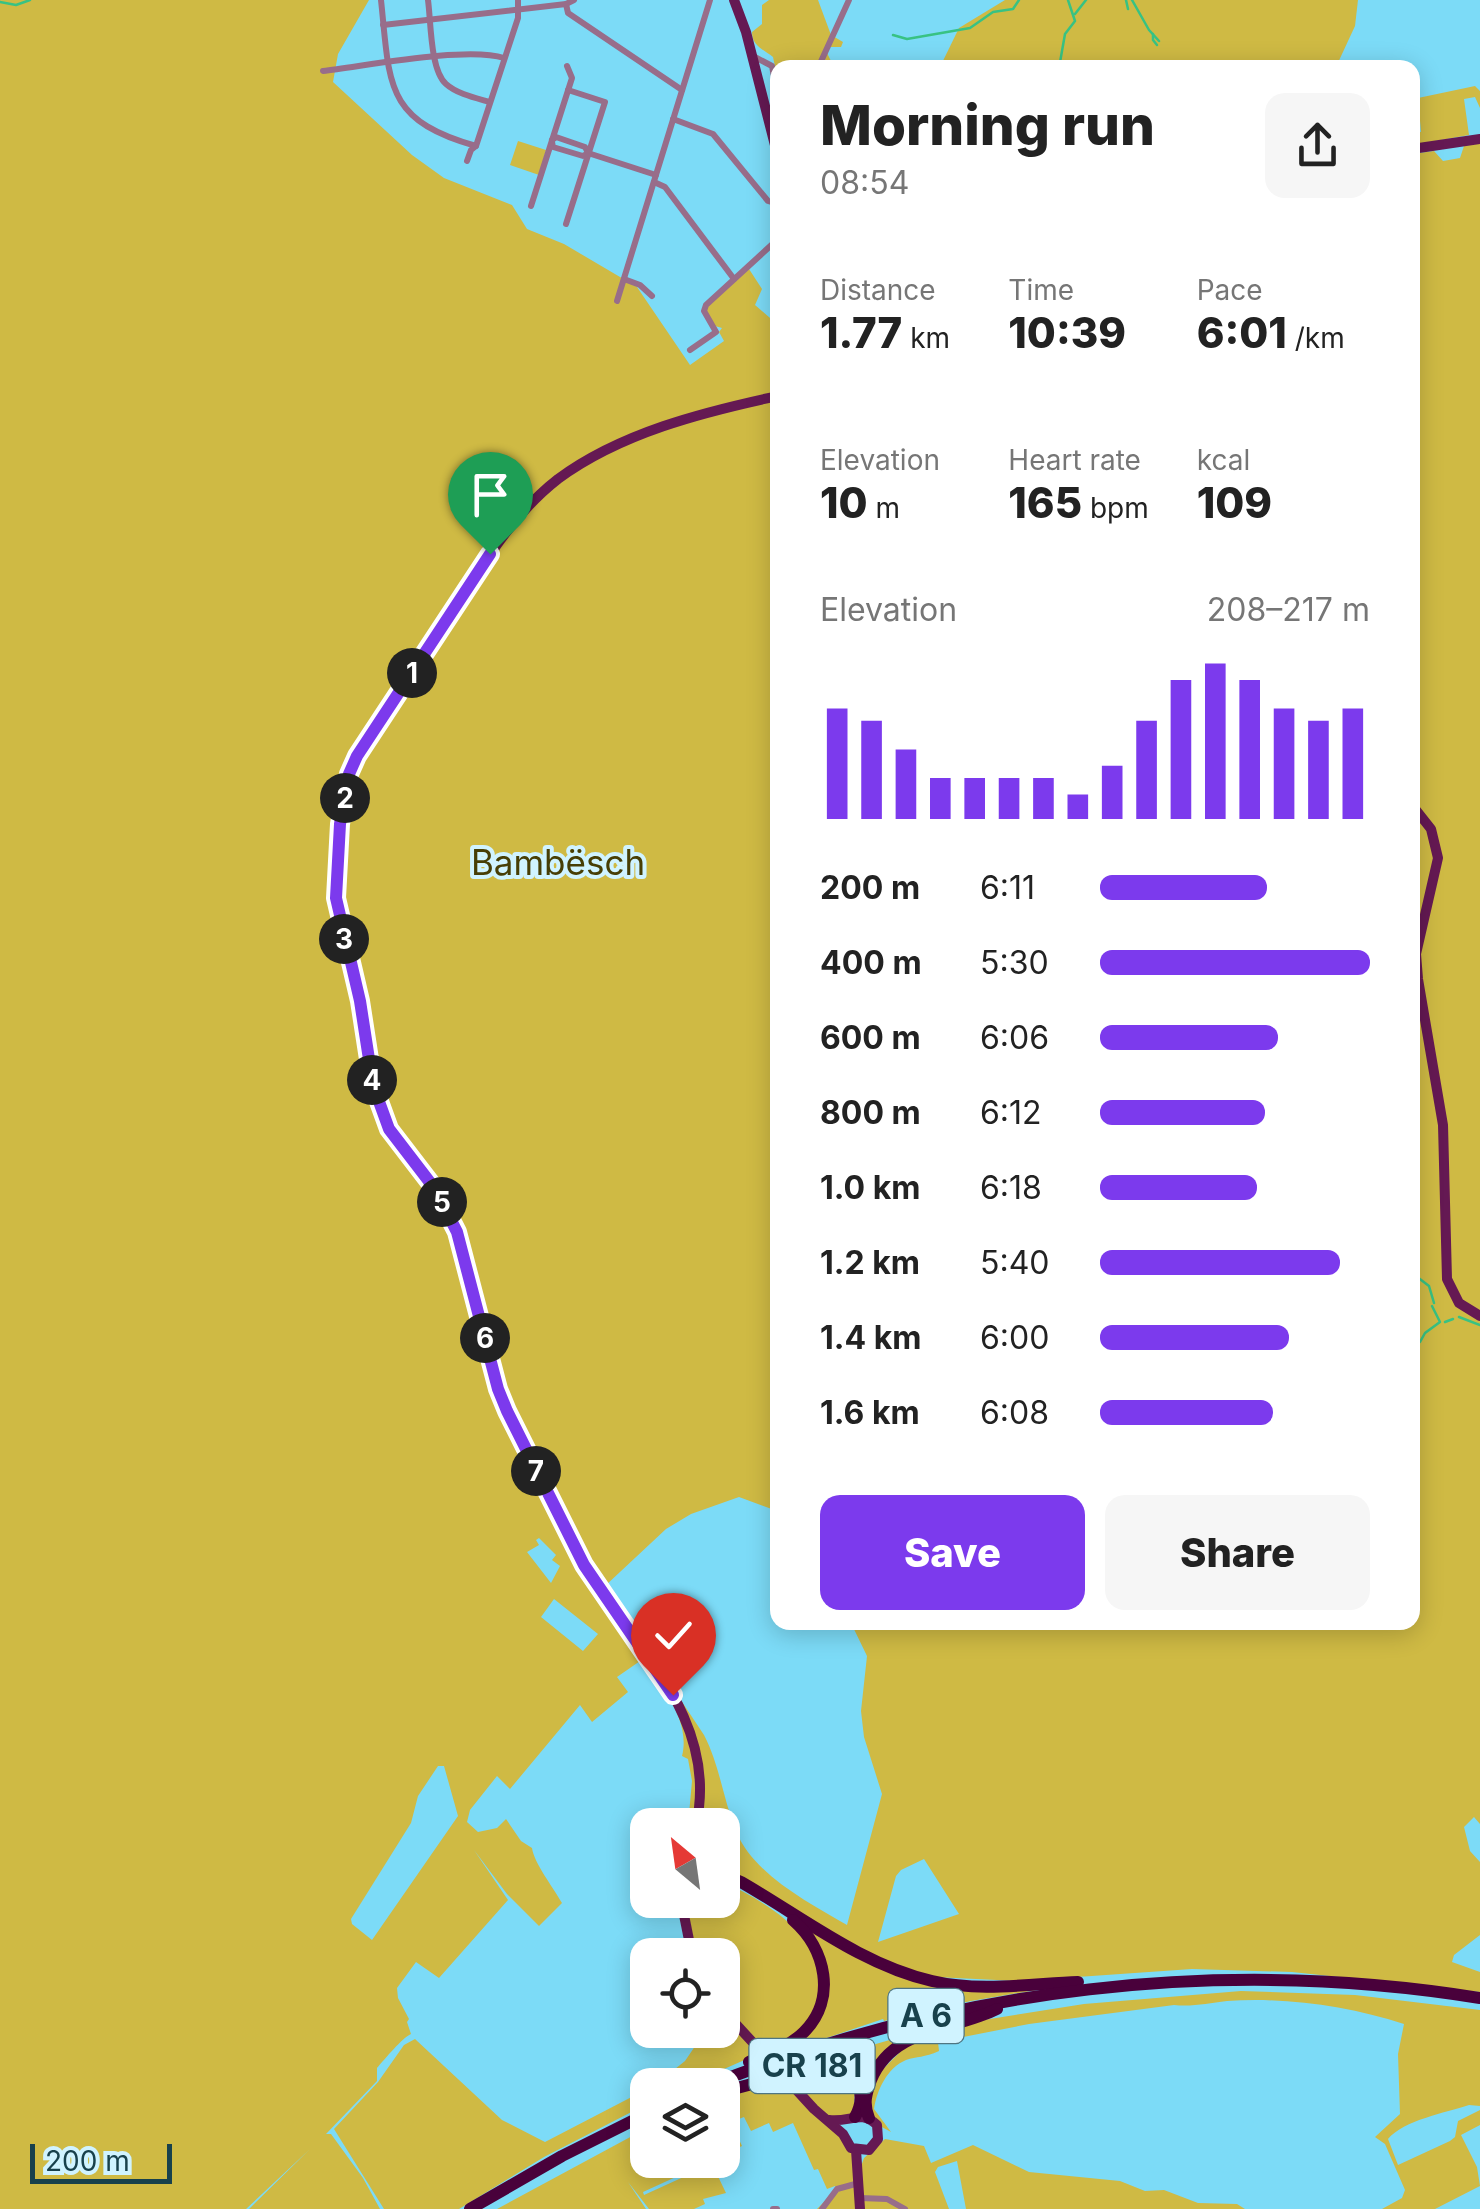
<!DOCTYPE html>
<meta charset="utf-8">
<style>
:root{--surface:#fff;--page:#f6f6f6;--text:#222;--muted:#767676;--accent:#7c3aed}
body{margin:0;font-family:Inter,sans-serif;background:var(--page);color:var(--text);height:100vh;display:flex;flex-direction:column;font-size:38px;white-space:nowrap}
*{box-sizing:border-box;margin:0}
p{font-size:32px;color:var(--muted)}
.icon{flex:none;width:55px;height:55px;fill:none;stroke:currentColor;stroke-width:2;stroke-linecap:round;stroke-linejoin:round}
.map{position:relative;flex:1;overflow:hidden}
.drawer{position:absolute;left:770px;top:60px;width:650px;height:1570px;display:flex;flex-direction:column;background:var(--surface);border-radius:20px;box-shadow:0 5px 25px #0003}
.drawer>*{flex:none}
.needle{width:65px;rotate:331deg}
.fabs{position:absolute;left:630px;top:1808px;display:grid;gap:20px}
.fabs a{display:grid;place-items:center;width:110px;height:110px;border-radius:20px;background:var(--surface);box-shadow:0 5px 25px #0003;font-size:50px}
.scale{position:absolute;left:30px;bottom:25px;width:142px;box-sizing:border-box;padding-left:10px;border:5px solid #18414c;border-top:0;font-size:28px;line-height:35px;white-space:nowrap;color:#18414c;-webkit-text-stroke:8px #d0f3ff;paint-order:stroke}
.pin{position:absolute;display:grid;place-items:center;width:85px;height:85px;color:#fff;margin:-102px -42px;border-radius:50% 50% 50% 0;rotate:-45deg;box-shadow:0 0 10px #0007}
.pin .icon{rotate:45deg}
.km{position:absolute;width:50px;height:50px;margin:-25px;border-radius:50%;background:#222;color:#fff;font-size:28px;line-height:50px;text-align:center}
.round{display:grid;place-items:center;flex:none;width:105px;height:105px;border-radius:20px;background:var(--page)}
.summary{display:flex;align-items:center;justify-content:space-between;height:170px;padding:0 50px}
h1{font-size:55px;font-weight:800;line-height:75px}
.figures{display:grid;grid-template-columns:repeat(3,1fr);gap:15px;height:170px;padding:10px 50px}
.figures div{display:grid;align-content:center}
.figures b{font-size:42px;font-weight:800}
.figures small{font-size:28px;font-weight:400}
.figures p{font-size:28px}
.chart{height:280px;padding:20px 50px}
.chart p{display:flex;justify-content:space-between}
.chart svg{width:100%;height:180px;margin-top:10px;stroke:var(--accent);stroke-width:6}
.button{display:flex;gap:20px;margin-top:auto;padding:20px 50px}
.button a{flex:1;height:115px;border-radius:20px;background:var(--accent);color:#fff;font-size:40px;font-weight:800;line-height:115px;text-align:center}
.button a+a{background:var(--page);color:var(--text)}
ul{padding:0 50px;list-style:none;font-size:32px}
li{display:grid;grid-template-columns:160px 120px 1fr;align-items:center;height:75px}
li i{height:25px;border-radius:12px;background:var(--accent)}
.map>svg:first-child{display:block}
.green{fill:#cfba44;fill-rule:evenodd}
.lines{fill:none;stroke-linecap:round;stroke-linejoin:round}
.stream{stroke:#38c283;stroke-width:2.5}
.minor{stroke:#986d8a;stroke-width:6}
.major{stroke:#651953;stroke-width:10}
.highway{stroke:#49013b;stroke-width:12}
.route-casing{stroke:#fff;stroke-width:20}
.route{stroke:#7c3aed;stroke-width:12}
.labels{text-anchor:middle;stroke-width:8;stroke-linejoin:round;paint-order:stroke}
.shield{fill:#d0f3ff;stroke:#4f7682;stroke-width:2.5}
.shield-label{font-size:32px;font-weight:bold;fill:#18414c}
.park-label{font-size:35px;fill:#473e05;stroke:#d0f3ff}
</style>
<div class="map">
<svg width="1480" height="2209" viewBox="0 0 1480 2209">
<rect width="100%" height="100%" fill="#7cdbf7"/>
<g class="green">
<path d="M0,0H369L338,54L333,82L412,155L444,178L512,205L527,229L564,244L637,287L690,365L724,341L719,332L722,328L715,326L707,315V306L749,269L762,289L755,305L777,324V1511L739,1497L691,1514L666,1529L605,1586L704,1735C720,1766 723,1799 736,1831C753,1874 809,1903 847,1925L882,1794L864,1737L861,1711L867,1656L851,1623L1412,1622V154L1434,151L1443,161L1460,158L1464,146L1480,143V1824L1474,1817L1464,1827L1470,1851L1480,1862V1935L1454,1955L1452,1962L1480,1972V1992L1292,1972L1192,1969L1020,1981L934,1977L893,1966L723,1871V1840L738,1853L736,1838L728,1836C720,1828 713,1815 698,1816L696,1825H688L692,1781L688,1759L682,1756C691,1721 662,1686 643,1659L617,1677L628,1692L592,1722L580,1705L510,1789L497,1776L470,1810L467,1822L478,1832L497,1828L506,1819L521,1841L532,1848C534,1863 553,1887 562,1903L539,1926L507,1894L474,1850L508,1900L439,1978L416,1962L397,1988L398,1998L409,2019L407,2022L411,2034C402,2038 385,2059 377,2068V2081L326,2134H331L363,2178L380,2209H249L310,2149L246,2209H0ZM539,1538L556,1555L552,1560L560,1566L551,1583L527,1552L539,1545L536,1540ZM554,1599L598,1634L583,1651L541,1617ZM438,1766H444L458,1816L372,1940L352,1924L351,1919L411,1823L418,1796ZM924,1859L959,1914L878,1942L896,1876L901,1870Z"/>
<path d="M769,0H818L831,35L843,42L841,47H829L826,51L834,67L778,68L777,76L773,57C763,49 752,46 752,32L762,24V5Z"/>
<polygon points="1005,0 1358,0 1355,26 1336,67 940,67 959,28"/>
<polygon points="1475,86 1480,91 1480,108 1475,97 1464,99 1469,135 1413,145 1413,131 1421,132 1418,98"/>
<polygon points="518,141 546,150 539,175 510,165"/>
<path d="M723,1882C777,1906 856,1958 805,2026C796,2036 777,2044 766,2051L723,2003L722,1955H695L686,1900H722Z"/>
<polygon points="805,1927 907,1978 1054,1987 971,2001 884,2021 883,2019 764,2059 792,2045 825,2000"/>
<path d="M1241,1991L1355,1995L1480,2010V2106L1469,2105C1445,2113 1404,2120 1388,2139L1398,2165L1450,2141L1455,2137L1458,2121L1480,2110V2125L1461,2135L1477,2167L1480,2186L1435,2209H1382L1402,2198L1405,2190L1385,2144L1375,2137L1400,2114L1398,2054L1404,2024C1348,2006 1286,1997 1227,2001C1208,2003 1193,2007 1174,2005L1029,2024L938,2042L939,2051C924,2058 917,2056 906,2060C887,2068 877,2090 874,2109L891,2132L880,2126L867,2106L878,2074L909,2043L971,2022L1084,2004Z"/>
<polygon points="723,2017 758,2054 688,2085 655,2085 685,2061 706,2030 722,2030"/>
<polygon points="921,2031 891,2049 863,2100 849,2067 775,2073"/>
<polygon points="415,2039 502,2120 545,2142 647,2089 647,2104 544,2157 459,2209 384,2209 334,2129 378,2082 404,2045"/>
<polygon points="831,2067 855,2083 854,2115 830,2120 852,2152 859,2172 864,2158 885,2139 924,2146 931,2163 973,2145 1029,2172 1120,2181 1145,2191 1164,2190 1198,2203 1237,2204 1245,2209 966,2209 957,2161 938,2167 935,2172 949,2209 817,2209 837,2189 835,2186 827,2189 818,2169 814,2170 793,2123 773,2132 769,2123 751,2131 744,2117 731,2122 742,2146 723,2155 722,2098"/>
<polygon points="647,2128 648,2160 713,2160 643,2192 644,2195 712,2164 726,2193 703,2199 705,2204 694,2209 649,2209 628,2182 646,2209 497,2209"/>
</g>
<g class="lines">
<g class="stream">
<polyline points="1126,0 1128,9"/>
<polyline points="1132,0 1149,30 1159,41"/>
<polyline points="0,2 16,5 30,0"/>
<polyline points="1075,14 1086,0"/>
<polyline points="1153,34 1153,40 1157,45"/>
<polyline points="893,35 907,39 970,28 993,12 1013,9 1019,0"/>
<polyline points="1059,68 1065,34 1075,21 1068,0"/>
<polyline points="1412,1273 1429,1286 1434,1303"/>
<polyline points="1459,1317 1480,1325"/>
<polyline points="1445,1322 1453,1319"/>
<polyline points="1412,1341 1420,1342 1425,1333 1440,1322 1432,1306"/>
</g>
<g class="minor">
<path d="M381,0C390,84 384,120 476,146"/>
<path d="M428,0C431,21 430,70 446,84C457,94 476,98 490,102"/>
<polyline points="566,4 568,13 682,90"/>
<polyline points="383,25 566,4 574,0"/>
<polyline points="753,56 772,66 778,99"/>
<polyline points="818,68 849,0"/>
<path d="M323,71C366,66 467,46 504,58"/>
<polyline points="673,119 713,134 768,201 778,204"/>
<polyline points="552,140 556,137 585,147 588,153 656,175"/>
<polyline points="552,142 553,147 583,156 588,153"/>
<polyline points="467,161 471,150 476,146 518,18 518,0"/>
<polyline points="654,182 665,187 734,279"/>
<polyline points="531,206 572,78 567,66"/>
<polyline points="566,224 605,102 568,90"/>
<polyline points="624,279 640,285 652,296"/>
<polyline points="617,301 710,0"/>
<polyline points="690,350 716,332 704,311 706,305 778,239"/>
<polyline points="860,2198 887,2199 905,2209"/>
<polyline points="773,2209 777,2209"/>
<polyline points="822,2209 837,2189 859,2183"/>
</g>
<g class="major">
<polyline points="734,0 746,32 778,157"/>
<polyline points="1412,149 1480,139"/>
<polyline points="1412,805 1431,829 1438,858 1416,954 1418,979 1443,1125 1447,1279 1459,1303 1480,1316"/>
<path d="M696,1825C722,1711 619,1634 572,1543C547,1495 514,1438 498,1386C482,1336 476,1282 457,1232C441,1188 403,1160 384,1119C367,1082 368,1039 360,1000C354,973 345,947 339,920C330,873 338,799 357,756C389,707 421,658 454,609C484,563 513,514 558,479C620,433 703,412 778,396"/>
<polyline points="681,1900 692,1955"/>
<path d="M722,2009L814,2109L843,2134L851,2148L869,2150L878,2139L877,2125C861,2109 850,2123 829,2120"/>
<polyline points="856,2150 860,2209"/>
</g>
<g class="highway">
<path d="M722,1874L741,1882C802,1917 862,1965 932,1981C978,1992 1030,1984 1078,1982"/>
<path d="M749,2062C767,2054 789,2047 804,2032C837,1999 826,1949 793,1920"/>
<path d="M710,2085C955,1988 1220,1956 1480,1998"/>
<path d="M722,2092L831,2063C857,2069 868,2094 855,2117"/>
<path d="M869,2118C863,2104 866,2094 871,2080C893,2027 953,2031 997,2009"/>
<polyline points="470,2209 562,2156 648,2113"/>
</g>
</g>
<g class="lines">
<defs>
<polyline id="route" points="490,554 357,756 349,774 340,824 336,898 360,1001 373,1085 389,1129 435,1189 457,1232 498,1389 507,1411 584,1565 673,1695"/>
</defs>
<use href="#route" class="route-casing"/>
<use href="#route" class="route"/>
</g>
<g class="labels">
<g class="shield">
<rect x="888.5" y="1989" width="75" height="54" rx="8"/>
<rect x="749.5" y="2039" width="125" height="54" rx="8"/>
</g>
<g class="shield-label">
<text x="926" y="2027">A 6</text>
<text x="812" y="2077">CR 181</text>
</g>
<g class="park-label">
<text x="558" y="875">Bambësch</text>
</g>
</g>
</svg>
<div class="fabs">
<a><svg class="needle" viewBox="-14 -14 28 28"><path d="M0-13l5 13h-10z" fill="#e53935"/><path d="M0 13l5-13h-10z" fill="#767676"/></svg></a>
<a><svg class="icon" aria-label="locate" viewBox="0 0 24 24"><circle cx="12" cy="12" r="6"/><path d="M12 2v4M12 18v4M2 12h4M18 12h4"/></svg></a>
<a><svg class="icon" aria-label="layers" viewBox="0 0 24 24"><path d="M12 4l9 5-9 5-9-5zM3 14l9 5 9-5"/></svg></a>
</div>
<div class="scale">200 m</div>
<div class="pin" style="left:490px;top:554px;background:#1e9e55"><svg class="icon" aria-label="arrive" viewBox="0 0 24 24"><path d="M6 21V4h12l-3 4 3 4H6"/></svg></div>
<div class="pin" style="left:673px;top:1695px;background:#d93025"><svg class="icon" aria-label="check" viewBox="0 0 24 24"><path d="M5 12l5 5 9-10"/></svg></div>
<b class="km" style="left:412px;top:673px">1</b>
<b class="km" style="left:345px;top:798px">2</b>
<b class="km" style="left:344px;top:939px">3</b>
<b class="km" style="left:372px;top:1080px">4</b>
<b class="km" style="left:442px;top:1202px">5</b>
<b class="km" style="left:485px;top:1338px">6</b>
<b class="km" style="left:536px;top:1471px">7</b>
<section class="drawer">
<div class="summary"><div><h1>Morning run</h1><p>08:54</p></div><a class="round"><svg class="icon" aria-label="share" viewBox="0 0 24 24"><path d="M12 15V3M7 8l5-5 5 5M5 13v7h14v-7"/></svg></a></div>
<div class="figures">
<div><p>Distance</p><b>1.77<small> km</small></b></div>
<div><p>Time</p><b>10:39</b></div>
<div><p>Pace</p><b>6:01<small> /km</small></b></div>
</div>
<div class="figures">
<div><p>Elevation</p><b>10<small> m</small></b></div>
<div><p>Heart rate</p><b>165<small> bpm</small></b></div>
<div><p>kcal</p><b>109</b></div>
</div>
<div class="chart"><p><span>Elevation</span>208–217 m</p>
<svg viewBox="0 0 160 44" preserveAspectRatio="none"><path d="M5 44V17M15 44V20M25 44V27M35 44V34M45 44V34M55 44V34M65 44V34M75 44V38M85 44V31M95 44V20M105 44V10M115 44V6M125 44V10M135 44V17M145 44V20M155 44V17"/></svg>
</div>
<ul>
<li><b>200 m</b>6:11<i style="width:62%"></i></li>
<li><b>400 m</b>5:30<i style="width:100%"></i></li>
<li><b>600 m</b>6:06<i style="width:66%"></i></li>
<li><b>800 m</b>6:12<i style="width:61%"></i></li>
<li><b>1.0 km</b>6:18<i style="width:58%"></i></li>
<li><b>1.2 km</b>5:40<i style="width:89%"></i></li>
<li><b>1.4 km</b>6:00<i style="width:70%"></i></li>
<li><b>1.6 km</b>6:08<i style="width:64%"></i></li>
</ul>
<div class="button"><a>Save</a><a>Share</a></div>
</section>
</div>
